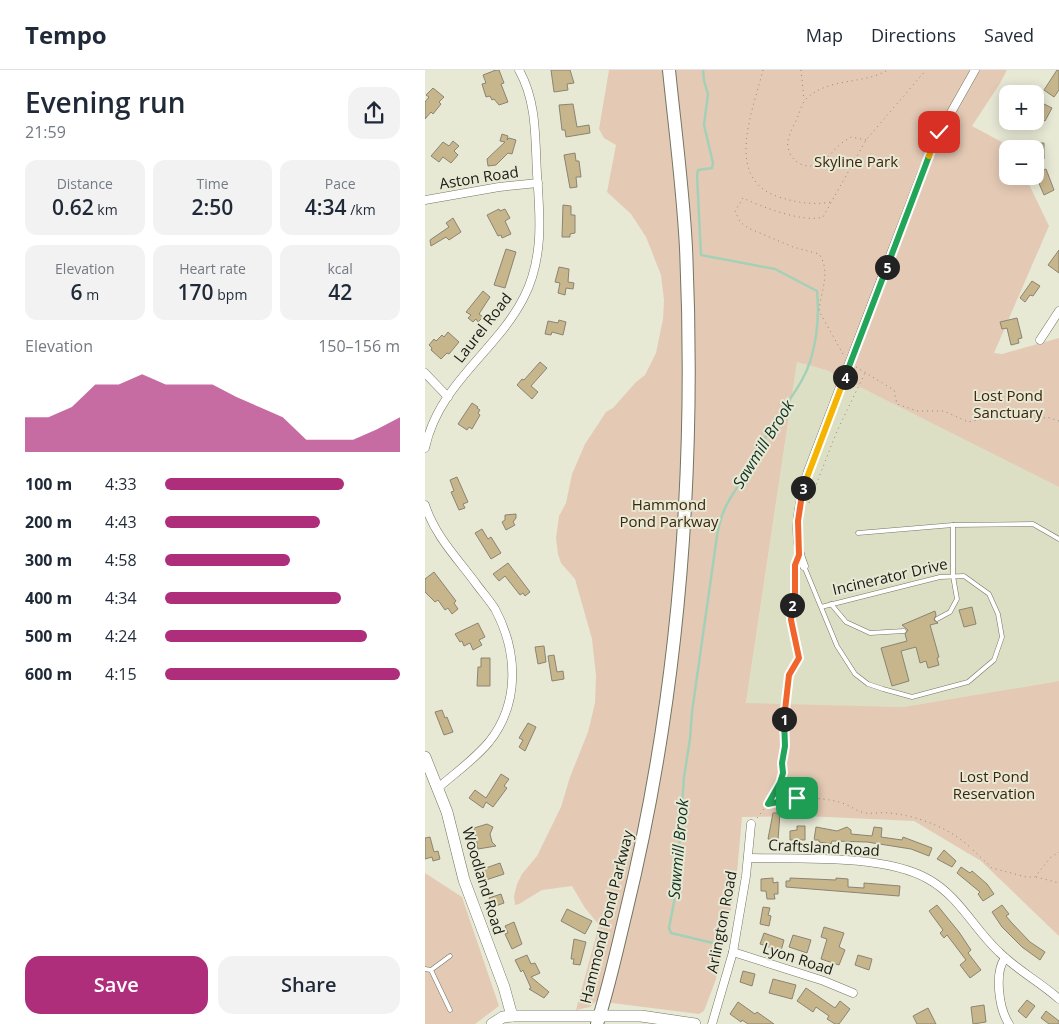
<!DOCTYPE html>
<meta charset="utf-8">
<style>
:root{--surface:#fff;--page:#f2f2f3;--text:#1f2937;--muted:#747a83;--line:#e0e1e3;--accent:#ae2e7b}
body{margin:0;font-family:"Open Sans",sans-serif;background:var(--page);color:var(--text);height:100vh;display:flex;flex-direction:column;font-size:19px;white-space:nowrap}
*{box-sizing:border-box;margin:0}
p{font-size:16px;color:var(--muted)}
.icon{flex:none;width:28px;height:28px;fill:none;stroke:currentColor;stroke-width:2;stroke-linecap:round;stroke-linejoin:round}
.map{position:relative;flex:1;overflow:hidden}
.sheet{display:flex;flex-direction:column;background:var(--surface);width:425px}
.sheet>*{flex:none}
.fabs{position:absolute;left:574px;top:15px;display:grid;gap:10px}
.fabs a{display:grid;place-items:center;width:45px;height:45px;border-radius:10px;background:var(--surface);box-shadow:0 2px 12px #0003;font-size:25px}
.pin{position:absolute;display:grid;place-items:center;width:42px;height:42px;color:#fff;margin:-21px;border-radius:10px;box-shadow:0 2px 8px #0006}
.km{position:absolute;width:25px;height:25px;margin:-12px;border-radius:50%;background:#222;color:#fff;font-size:14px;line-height:25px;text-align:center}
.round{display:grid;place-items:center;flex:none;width:52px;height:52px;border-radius:15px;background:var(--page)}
.headline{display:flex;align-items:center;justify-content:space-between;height:85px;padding:0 25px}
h1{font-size:28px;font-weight:600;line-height:38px}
.metrics{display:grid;grid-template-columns:repeat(3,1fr);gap:8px;height:85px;padding:5px 25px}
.metrics div{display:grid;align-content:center;border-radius:12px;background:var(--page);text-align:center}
.metrics b{font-size:21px;font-weight:600}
.metrics small{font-size:14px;font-weight:400}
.metrics p{font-size:14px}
.chart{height:140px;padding:10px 25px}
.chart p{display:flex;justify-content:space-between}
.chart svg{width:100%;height:90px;margin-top:5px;fill:var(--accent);opacity:.7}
.cta{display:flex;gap:10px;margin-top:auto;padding:10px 25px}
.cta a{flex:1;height:58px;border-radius:15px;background:var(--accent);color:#fff;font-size:20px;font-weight:600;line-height:58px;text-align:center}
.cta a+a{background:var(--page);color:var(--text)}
ul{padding:0 25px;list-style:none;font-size:16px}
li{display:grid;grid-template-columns:80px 60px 1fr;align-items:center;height:38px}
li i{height:12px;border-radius:6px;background:var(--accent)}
header{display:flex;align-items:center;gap:30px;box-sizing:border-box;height:70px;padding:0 25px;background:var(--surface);border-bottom:1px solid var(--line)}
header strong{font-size:24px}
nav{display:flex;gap:28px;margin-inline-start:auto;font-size:18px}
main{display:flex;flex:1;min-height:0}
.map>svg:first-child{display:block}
.built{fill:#dddfc4}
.green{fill:#e4cab5}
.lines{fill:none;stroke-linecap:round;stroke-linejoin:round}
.stream{stroke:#a4d0b7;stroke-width:2.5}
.building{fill:#c7b58c;stroke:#8b8473}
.lane-casing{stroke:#737563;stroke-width:5}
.street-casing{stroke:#737563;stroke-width:9}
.secondary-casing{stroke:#737563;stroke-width:12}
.primary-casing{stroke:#737563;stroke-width:14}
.path{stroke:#8b8c7e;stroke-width:1;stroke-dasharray:1 4;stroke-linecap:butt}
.lane{stroke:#fff;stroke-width:4}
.street{stroke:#fff;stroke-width:8}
.secondary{stroke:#fff;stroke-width:11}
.primary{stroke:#fff;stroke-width:12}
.split-1-casing{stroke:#fff;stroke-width:10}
.split-2-casing{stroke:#fff;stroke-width:10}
.split-3-casing{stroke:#fff;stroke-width:10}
.split-4-casing{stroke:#fff;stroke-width:10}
.split-5-casing{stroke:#fff;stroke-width:10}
.split-6-casing{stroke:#fff;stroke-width:10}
.split-7-casing{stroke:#fff;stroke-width:10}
.split-1{stroke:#22a559;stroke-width:6}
.split-2{stroke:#f0652b;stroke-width:6}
.split-3{stroke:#f0652b;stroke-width:6}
.split-4{stroke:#f5b400;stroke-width:6}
.split-5{stroke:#22a559;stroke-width:6}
.split-6{stroke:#22a559;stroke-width:6}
.split-7{stroke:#f5b400;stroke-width:6}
.labels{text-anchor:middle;stroke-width:4;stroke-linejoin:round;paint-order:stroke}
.park-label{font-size:15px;fill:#3d240b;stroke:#e7e9d5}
.street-label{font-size:15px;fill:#191a13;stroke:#e7e9d5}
.water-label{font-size:16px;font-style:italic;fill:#0f3423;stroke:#e7e9d5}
</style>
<header>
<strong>Tempo</strong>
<nav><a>Map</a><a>Directions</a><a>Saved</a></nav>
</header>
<main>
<section class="sheet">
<div class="headline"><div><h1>Evening run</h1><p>21:59</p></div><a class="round"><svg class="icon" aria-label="share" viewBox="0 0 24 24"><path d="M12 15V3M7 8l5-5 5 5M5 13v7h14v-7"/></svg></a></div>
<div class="metrics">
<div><p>Distance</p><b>0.62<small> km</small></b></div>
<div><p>Time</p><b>2:50</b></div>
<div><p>Pace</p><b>4:34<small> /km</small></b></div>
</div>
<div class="metrics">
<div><p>Elevation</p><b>6<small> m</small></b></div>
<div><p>Heart rate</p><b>170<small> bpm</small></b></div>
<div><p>kcal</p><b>42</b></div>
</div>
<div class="chart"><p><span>Elevation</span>150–156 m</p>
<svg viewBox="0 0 160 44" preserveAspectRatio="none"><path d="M0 44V27L10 27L20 22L30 11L40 11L50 6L60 11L70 11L80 11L90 17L100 22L110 27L120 38L130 38L140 38L150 33L160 27V44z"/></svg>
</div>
<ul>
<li><b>100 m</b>4:33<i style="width:76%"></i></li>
<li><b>200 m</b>4:43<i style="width:66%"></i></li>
<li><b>300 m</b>4:58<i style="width:53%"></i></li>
<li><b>400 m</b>4:34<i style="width:75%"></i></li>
<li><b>500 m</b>4:24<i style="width:86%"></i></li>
<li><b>600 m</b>4:15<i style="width:100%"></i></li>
</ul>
<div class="cta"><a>Save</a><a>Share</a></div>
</section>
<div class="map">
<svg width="634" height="954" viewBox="0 0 634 954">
<rect width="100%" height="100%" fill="#e7e9d5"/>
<polygon class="built" points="372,292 401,300 634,417 634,611 478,637 321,634"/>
<g class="green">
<polygon points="184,0 582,0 574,15 547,56 586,77 587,79 582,79 582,106 600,106 624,156 569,283 577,284 634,268 634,417 401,300 372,292 321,633 478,637 634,611 634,866 556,791 489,751 381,746 317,747 311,814 302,860 291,909 279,941 274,944 171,931 165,937 151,940 174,855 160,838 147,816 117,820 94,834 90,835 89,826 92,814 97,804 112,786 136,737 145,707 163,662 170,633 171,606 167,569 150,509 136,493 133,484 131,468 134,446 141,433 147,404 160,374 181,342 188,338 211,312 220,305 231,283 238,249 239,230 236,205 221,167 206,144 182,122 191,75 179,68 174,59"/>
<polygon points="0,803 37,827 74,936 50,954 0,954"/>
</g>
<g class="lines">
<path class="stream" d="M278,0L279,11L283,24L279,55L288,93L287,98L273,100L272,105L276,185L350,199L392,221C395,249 391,285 377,310C367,328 354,344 344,361C335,375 329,391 320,405C305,429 297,437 292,466L267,642L265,669L259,707L251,822L244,858L246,863L288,873"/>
</g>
<g class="building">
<polygon points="71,0 74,0 79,13 76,14 83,32 74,35 69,29 67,30 65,26 61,27 57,14 61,13 58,5"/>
<polygon points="126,0 145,0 149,13 142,14 143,20 129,22"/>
<polygon points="632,0 634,0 634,20 629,27 619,20"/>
<polygon points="8,18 19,27 14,32 16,34 8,44 6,42 0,49 0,32 4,27 1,25"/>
<polygon points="613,31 627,38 620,51 610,46 613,40 610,37"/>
<polygon points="148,34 152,57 164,55 165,63 141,67 140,60 137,60 134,35"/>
<polygon points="77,64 83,66 82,70 84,68 91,70 87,84 83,83 71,95 63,96 62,89 80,72 75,71"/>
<polygon points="28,71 34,76 29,81 33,85 26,93 18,87 14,92 6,86 18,72 24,76"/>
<polygon points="610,73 619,73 619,89 610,90"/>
<polygon points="150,83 151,91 154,91 156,107 151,107 152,117 145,118 139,85"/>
<polygon points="621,99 629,120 619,125 610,104"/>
<polygon points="138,135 146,136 146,145 150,145 150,163 145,164 145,167 137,167"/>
<polygon points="74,139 75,141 80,139 85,148 80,151 86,164 77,168 76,165 73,166 62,145"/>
<polygon points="28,148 36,162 24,170 21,167 6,176 5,170 24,157 21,153"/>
<polygon points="81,179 91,182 80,218 69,215"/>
<polygon points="634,180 634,203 623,195"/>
<polygon points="134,197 144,199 143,212 149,213 148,219 141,218 140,225 133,223 135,213 130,212"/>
<polygon points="607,211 615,216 608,226 605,225 600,232 595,228"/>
<polygon points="58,221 65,227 54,244 58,247 53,252 51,249 48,252 43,248 46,245 41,242"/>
<polygon points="592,248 597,268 593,269 594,273 586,275 582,258 577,259 575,252"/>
<polygon points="134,250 141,252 138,265 127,262 126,265 120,264 123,251 133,253"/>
<polygon points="23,262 34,272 24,284 22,283 16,289 6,280 7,278 4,275 9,269 11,271 17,265 19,267"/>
<polygon points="115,292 122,298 106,316 113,322 107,329 92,315 97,309 99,310"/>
<polygon points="47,333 53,337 52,338 55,340 53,343 55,345 47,359 44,357 42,360 33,354"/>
<polygon points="32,407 43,432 38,434 40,438 34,440 26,422 29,421 25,410"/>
<polygon points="91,444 91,448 88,452 90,455 81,460 77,452 80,450 80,445"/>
<polygon points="57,459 63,469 66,467 76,483 66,489 50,463"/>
<polygon points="83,493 105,522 100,526 98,523 95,525 80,506 74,511 68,504"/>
<polygon points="9,502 31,531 29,533 33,539 27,544 23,538 20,540 13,530 10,532 0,522 0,509"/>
<polygon points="547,537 551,554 539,557 534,540"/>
<polygon points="510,541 511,545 509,550 513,553 505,555 514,587 512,588 514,595 503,598 501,591 495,593 491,577 476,581 484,611 467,616 456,578 482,571 480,564 483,560 477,555"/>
<polygon points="53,553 60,567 54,570 57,575 48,580 45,573 39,576 37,571 35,572 30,564"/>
<polygon points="119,576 121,592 113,594 110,577"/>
<polygon points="129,585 132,602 138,601 139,609 127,611 123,586"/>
<polygon points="56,588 65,588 65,616 52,616 53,597 56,597"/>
<polygon points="17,640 20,648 22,647 28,662 19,665 10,642"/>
<polygon points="103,653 111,657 100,681 94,677 98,670 94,668"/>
<polygon points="76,704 84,709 79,716 82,718 68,737 61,732 58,738 44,728 50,720 61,728"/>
<polygon points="348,743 355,743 353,770 343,769"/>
<polygon points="62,754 68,757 65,764 67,772 71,776 53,779 49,758"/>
<polygon points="372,756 380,756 380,770 365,770 365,761 372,760"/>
<polygon points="391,757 412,761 422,757 426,760 426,764 447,766 449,757 457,758 456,767 477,770 478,767 507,778 504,786 486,779 442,772 407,771 406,774 394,772 394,770 389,770"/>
<polygon points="5,767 9,782 13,781 15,789 8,791 7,787 0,789 0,768"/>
<polygon points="519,780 531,791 527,797 512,789"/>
<polygon points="75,793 79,804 61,810 58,799"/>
<polygon points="536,797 545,803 547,801 562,814 569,824 558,831 553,824 555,822 532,803"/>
<polygon points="348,808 348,813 353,812 353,824 349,824 350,829 342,829 341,821 336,821 336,809"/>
<polygon points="365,808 411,810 411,808 423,809 423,817 439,818 439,813 475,816 474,826 361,817 361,811 365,811"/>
<polygon points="76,824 79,833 68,837 64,828"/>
<polygon points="512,835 534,862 546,880 543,883 556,900 545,908 535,895 541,890 522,865 519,868 515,863 518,860 504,841"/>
<polygon points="577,835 584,844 581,846 586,852 605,872 620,882 615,890 597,877 577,857 567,842"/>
<polygon points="338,837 345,838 343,845 346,846 344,856 335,854"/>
<polygon points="142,839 167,851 160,864 136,851"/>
<polygon points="89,852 97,874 87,879 80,864 83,863 80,856"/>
<polygon points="399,857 419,863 414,877 420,880 414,895 396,889 402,869 396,867"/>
<polygon points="339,863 359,870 356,881 335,874"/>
<polygon points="368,865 386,870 382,883 364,877"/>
<polygon points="149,869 161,872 155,895 148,894 149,889 146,889"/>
<polygon points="102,885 106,894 110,893 115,903 106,907 124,922 119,928 104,919 106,918 98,900 96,902 90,890"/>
<polygon points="433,885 447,889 444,900 430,895"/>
<polygon points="318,901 330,904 327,916 315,912"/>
<polygon points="348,909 371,915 367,929 344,923"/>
<polygon points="381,918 410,938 415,931 425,939 414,954 410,954 402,949 404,946 391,937 388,942 372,931"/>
<polygon points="602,930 610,936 601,948 593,941"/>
<polygon points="313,932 330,944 332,942 349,954 323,954 317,950 316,952 305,944"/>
<polygon points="559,935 561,952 548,954 546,937"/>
<polygon points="503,938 511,954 492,954 488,946"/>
<polygon points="621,941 634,951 634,954 624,954 616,948"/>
</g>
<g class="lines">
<defs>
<g id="lane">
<polyline points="528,455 608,454 634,469"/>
<polyline points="433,463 528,455 528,506 532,529 525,542 512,549"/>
<polyline points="379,496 412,576 430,604 443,614 458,619 487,627 543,612 569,590 577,567 573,544 564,524 539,506 515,507 396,537"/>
<polyline points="406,534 421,552 445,563 479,561"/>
<polyline points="0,899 6,900 25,940"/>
<polyline points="6,900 25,886"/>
</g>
<g id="street">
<polyline points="0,130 74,117 113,113"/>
<polyline points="615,270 634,241"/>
<polyline points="0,303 23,327"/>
<path d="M0,378C14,313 72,281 99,227C119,188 115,145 112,104C110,68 112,32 94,0"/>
<path d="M0,435C10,466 33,489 52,515C58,523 65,531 70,539C93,582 95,633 64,672C49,690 30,703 13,718"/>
<path d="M379,496C366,466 374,431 383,401L496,105L515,62L550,0"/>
<path d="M323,788C374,789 459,784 503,809C534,826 549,859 574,882C592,900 615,912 634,929"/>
<polyline points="308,882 399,911 428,923"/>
<path d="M580,888C569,903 574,939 584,954"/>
<polyline points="287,954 308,882 321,806 326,754"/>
</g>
<g id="secondary">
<polyline points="0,687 22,742 39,810 79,917 87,946"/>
<polyline points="67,954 78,947 87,946 216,946 270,954"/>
</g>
<path id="primary" d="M172,954C184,917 192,879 201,842C254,625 271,401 261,178C258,119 250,59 244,0"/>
</defs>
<use href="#lane" class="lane-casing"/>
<use href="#street" class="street-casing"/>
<use href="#secondary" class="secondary-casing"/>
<use href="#primary" class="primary-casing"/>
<g class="path">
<path d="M338,0C328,41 298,109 354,127C373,133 388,135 407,132"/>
<polyline points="376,0 379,30"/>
<path d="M441,70L426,67L423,69C409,76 402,94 386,96C372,97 361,84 363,71C364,63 370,54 373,46C375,41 377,33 381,29C404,7 437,15 463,0"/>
<path d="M418,284L394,241C396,221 406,201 394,184L368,177L323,158L315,152L310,141L318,128C337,137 378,153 398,147L441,70L501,0"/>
<polyline points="431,297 469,320 472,334 492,341 519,341 543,352 569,347 612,350 622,347 634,351"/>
<polyline points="384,433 412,361 440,303"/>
<path d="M344,734C369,728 394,725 420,734C427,737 433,742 441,743C448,744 456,742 464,743C494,746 525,758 547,779"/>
<polyline points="332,748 350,724 358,703 357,693 360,676 358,657 360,630 364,605 374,588 366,550 370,524 370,497"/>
<polyline points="548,780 567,798 601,807 610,807 625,788 634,782"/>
<polyline points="611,807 634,813"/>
</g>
<use href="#lane" class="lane"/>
<use href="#street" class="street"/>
<use href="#secondary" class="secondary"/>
<use href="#primary" class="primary"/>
</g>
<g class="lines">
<defs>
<polyline id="split-1" points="359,649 360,676 357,693 358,703 355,713 343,734 372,728"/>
<polyline id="split-2" points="359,649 364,605 374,588 366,550 367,535"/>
<polyline id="split-3" points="367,535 370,524 370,495 374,485 373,451 378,418"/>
<polyline id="split-4" points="378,418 420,307"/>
<polyline id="split-5" points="420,307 462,197"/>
<polyline id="split-6" points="462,197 504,86"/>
<polyline id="split-7" points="504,86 514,62"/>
</defs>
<use href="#split-1" class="split-1-casing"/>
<use href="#split-2" class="split-2-casing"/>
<use href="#split-3" class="split-3-casing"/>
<use href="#split-4" class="split-4-casing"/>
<use href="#split-5" class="split-5-casing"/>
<use href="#split-6" class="split-6-casing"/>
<use href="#split-7" class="split-7-casing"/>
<use href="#split-1" class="split-1"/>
<use href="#split-2" class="split-2"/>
<use href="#split-3" class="split-3"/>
<use href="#split-4" class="split-4"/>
<use href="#split-5" class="split-5"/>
<use href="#split-6" class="split-6"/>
<use href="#split-7" class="split-7"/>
</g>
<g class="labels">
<g class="park-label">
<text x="431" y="97">Skyline Park</text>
<text x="583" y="331">Lost Pond<tspan x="583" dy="17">Sanctuary</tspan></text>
<text x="244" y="440">Hammond<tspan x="244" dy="17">Pond Parkway</tspan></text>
<text x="569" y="712">Lost Pond<tspan x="569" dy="17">Reservation</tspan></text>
</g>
<g class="street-label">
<text transform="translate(54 108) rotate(-9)" y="5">Aston Road</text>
<text transform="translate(58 258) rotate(-52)" y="5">Laurel Road</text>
<text transform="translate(465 507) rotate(-13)" y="5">Incinerator Drive</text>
<text transform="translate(399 778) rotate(3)" y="5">Craftsland Road</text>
<text transform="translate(58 811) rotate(73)" y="5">Woodland Road</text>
<text transform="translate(182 847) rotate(-76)" y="5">Hammond Pond Parkway</text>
<text transform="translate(297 852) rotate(-79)" y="5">Arlington Road</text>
<text transform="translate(373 889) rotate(18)" y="5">Lyon Road</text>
</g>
<g class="water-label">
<text transform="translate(338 374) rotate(-58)" y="6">Sawmill Brook</text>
<text transform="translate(253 779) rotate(-85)" y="6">Sawmill Brook</text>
</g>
</g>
</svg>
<div class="fabs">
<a>+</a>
<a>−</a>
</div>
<div class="pin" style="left:372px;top:728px;background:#1e9e55"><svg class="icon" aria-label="arrive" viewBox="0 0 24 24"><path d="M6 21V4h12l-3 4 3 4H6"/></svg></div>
<div class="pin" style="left:514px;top:62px;background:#d93025"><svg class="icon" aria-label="check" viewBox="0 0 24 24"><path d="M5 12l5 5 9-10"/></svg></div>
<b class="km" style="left:359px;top:649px">1</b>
<b class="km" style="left:367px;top:535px">2</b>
<b class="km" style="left:378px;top:418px">3</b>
<b class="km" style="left:420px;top:307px">4</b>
<b class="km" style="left:462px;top:197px">5</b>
</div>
</main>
